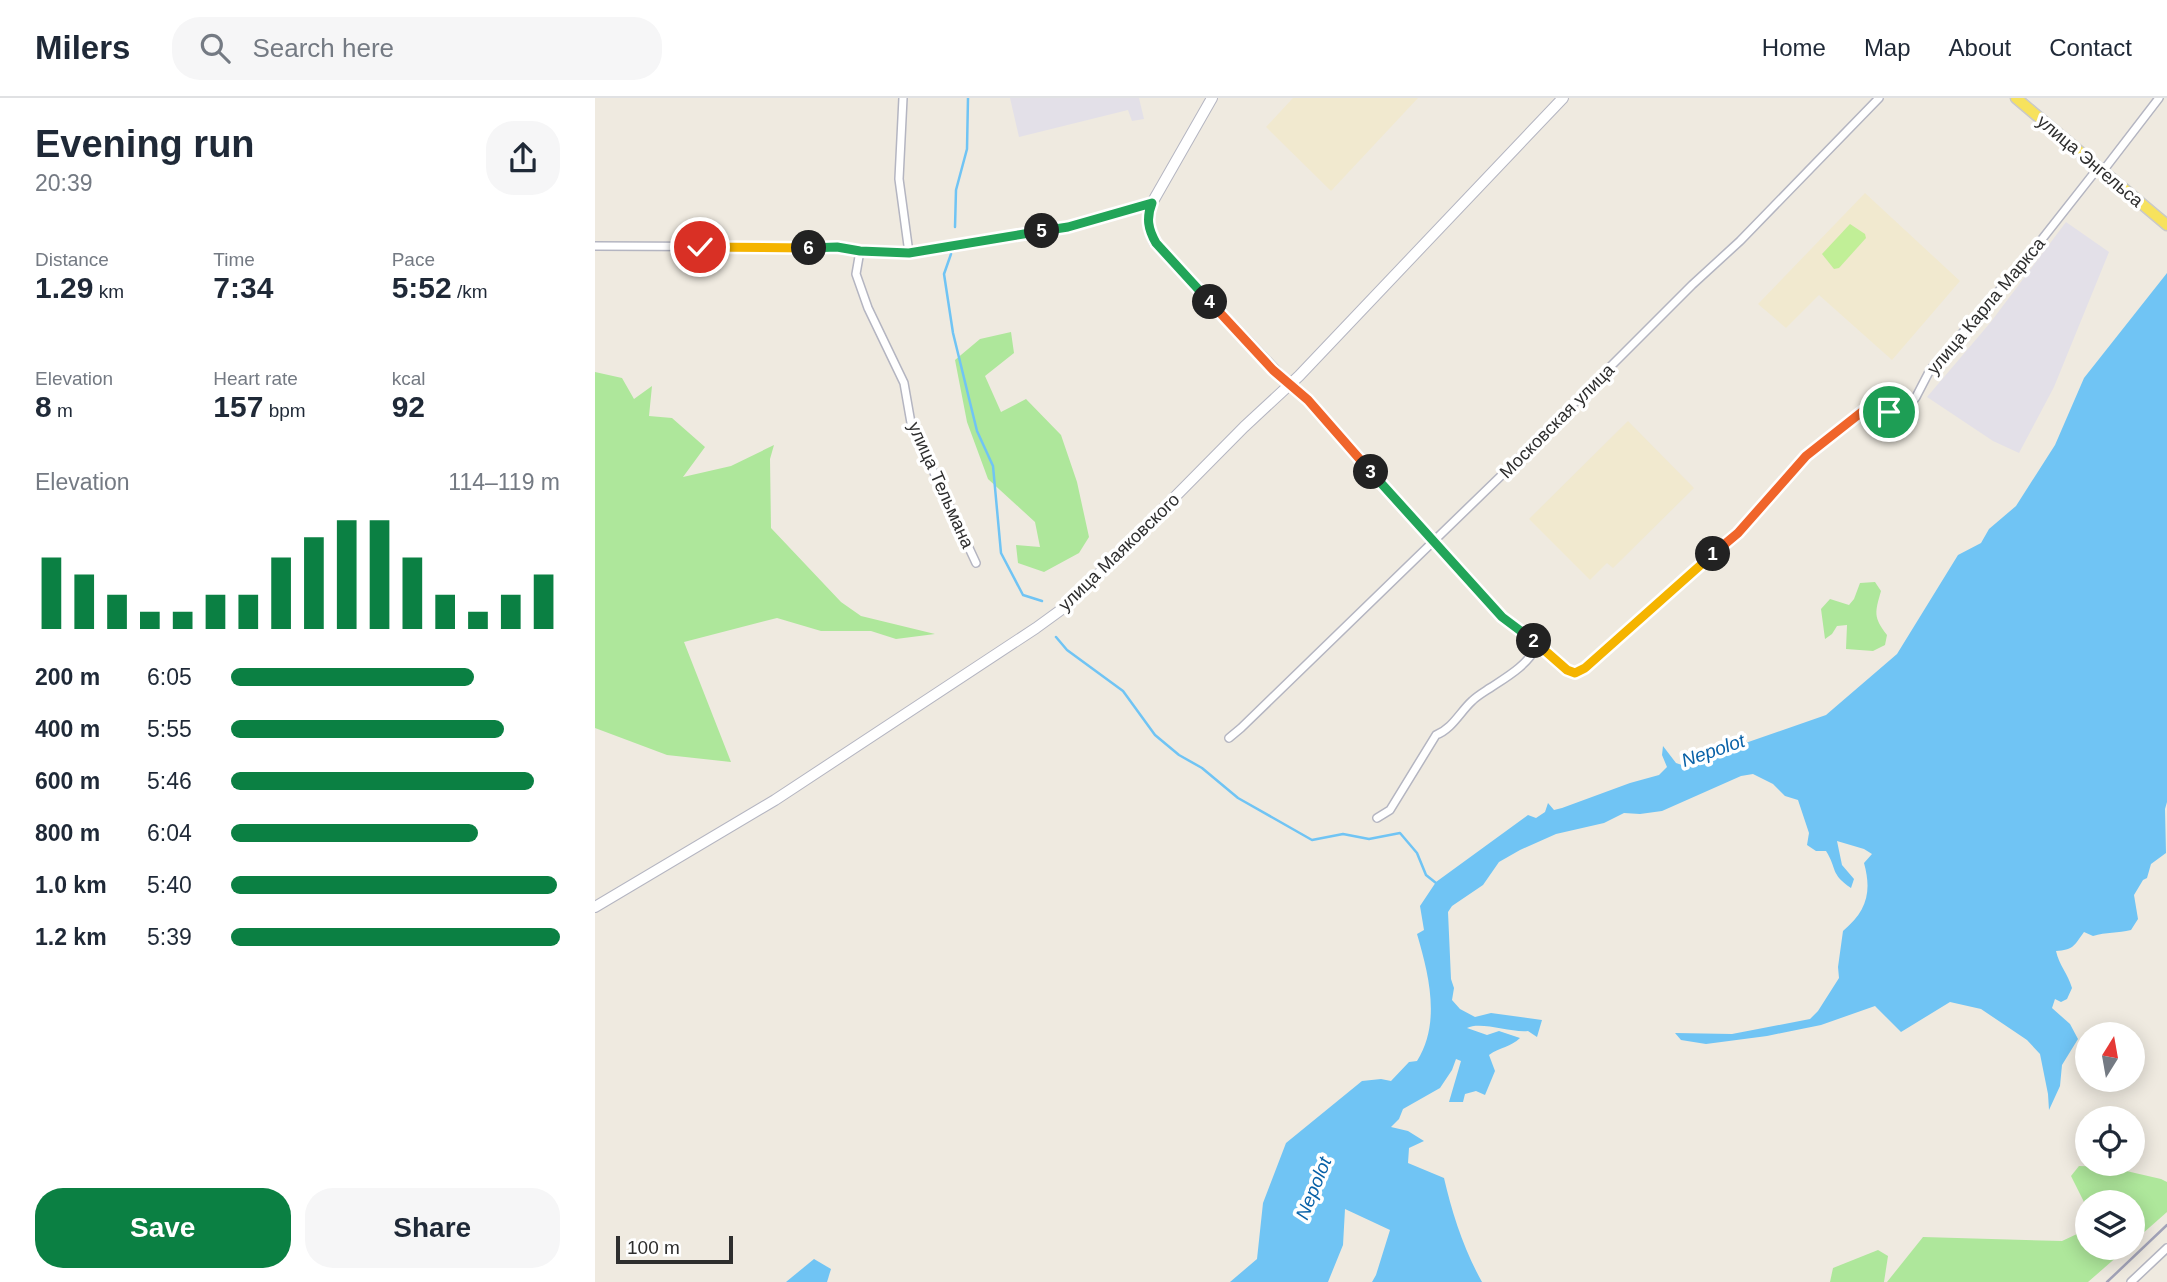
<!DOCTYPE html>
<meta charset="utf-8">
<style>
:root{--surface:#fff;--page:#f6f6f7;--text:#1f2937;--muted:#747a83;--line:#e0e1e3;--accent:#0b8043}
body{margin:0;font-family:Helvetica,sans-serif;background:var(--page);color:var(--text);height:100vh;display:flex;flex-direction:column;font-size:26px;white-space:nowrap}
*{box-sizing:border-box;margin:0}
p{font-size:23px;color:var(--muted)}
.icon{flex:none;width:38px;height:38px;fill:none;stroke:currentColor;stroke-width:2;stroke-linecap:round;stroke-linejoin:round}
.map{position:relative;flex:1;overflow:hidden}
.details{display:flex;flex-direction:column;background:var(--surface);width:595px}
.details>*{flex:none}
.needle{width:46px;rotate:11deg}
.controls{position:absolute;left:1480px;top:924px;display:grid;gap:14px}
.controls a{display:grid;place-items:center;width:70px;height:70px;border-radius:50%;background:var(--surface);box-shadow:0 4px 18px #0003;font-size:35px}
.scale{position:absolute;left:21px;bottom:18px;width:117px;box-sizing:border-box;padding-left:7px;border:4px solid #2e2e2e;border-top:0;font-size:19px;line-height:24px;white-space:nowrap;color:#2e2e2e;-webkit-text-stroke:5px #fff;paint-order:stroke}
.pin{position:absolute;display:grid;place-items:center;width:60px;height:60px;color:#fff;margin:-30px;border:4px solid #fff;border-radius:50%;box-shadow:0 2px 7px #0007}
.km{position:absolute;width:35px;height:35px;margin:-18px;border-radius:50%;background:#222;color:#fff;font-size:19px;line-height:35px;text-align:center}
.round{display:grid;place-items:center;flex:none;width:74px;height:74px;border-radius:28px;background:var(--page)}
.headline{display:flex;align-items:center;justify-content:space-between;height:119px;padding:0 35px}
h1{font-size:38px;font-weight:700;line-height:52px}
.figures{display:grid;grid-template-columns:repeat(3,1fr);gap:10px;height:119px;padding:7px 35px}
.figures div{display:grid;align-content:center}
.figures b{font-size:30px;font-weight:700}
.figures small{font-size:19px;font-weight:400}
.figures p{font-size:19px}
.chart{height:196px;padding:14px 35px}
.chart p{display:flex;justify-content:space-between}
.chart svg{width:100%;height:126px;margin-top:7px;stroke:var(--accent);stroke-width:6}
.primary-button{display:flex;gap:14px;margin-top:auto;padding:14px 35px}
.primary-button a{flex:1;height:80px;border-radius:28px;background:var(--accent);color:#fff;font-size:28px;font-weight:700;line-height:80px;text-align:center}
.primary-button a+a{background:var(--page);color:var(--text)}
ul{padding:0 35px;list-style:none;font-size:23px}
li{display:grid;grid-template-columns:112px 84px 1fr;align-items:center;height:52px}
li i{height:18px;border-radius:9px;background:var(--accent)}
header{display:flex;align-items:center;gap:42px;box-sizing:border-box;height:98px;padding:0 35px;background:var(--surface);border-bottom:2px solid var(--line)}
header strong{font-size:33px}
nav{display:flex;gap:38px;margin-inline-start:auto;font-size:24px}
.search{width:490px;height:63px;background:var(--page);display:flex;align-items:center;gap:18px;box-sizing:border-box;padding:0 24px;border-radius:28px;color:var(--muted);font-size:26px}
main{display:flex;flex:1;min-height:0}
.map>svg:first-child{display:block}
.industrial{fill:#e3e0e8}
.education{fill:#f1e9cf}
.green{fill:#aee79b}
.pitch{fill:#c1ef97}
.water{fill:#70c4f4}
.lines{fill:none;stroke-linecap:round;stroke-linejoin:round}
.stream{stroke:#70c4f4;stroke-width:2.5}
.street-casing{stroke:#b4b5c1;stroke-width:10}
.secondary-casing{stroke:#b4b5c1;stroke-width:12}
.primary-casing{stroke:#c9c9c9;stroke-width:13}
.street{stroke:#fff;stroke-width:7}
.secondary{stroke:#fff;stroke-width:10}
.primary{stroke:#f7e25d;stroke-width:10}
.rail{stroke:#a2a3b8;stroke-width:2.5}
.split-1-casing{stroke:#fff;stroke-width:14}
.split-2-casing{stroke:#fff;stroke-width:14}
.split-3-casing{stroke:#fff;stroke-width:14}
.split-4-casing{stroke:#fff;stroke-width:14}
.split-5-casing{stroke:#fff;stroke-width:14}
.split-6-casing{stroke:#fff;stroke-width:14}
.split-7-casing{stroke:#fff;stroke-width:14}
.split-1{stroke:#f0652b;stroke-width:9}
.split-2{stroke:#f5b400;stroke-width:9}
.split-3{stroke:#22a559;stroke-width:9}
.split-4{stroke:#f0652b;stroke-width:9}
.split-5{stroke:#22a559;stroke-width:9}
.split-6{stroke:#22a559;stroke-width:9}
.split-7{stroke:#f5b400;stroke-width:9}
.labels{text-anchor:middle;stroke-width:7;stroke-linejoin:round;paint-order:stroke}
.street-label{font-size:18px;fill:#2e2e2e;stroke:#fff}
.water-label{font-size:19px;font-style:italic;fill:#0861a7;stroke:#fff}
</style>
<header>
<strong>Milers</strong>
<div class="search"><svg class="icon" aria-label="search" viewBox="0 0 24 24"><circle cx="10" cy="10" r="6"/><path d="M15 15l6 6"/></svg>Search here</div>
<nav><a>Home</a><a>Map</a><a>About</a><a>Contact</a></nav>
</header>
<main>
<section class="details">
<div class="headline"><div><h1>Evening run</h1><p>20:39</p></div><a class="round"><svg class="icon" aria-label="share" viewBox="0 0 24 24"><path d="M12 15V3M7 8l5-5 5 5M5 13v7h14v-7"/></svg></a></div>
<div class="figures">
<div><p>Distance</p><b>1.29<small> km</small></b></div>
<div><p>Time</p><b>7:34</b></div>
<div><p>Pace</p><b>5:52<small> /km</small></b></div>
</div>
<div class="figures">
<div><p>Elevation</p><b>8<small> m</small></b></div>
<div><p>Heart rate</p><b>157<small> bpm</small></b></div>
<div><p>kcal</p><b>92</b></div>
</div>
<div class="chart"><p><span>Elevation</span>114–119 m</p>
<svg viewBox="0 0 160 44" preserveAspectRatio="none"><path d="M5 44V19M15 44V25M25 44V32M35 44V38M45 44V38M55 44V32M65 44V32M75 44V19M85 44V12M95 44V6M105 44V6M115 44V19M125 44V32M135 44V38M145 44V32M155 44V25"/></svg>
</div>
<ul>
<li><b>200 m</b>6:05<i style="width:74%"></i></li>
<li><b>400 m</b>5:55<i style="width:83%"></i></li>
<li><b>600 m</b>5:46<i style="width:92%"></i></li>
<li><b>800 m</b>6:04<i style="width:75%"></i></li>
<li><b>1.0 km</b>5:40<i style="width:99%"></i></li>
<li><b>1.2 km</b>5:39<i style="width:100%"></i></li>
</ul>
<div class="primary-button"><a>Save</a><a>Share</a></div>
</section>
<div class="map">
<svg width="1572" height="1184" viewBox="0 0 1572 1184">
<rect width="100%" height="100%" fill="#efeae0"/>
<g class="industrial">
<polygon points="415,0 544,0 549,21 537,23 533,12 424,39"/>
<polygon points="1471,124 1514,154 1459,289 1424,355 1398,343 1332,299 1395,225"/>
</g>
<g class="education">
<polygon points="698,0 823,0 736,93 671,29"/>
<polygon points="1270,95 1365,183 1297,262 1224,197 1191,230 1163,206"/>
<polygon points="1033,323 1099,390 1018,470 1012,465 995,482 934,421"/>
</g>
<g class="green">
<polygon points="416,234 419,255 390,278 406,314 431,301 466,337 482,384 494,439 484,455 449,474 423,465 421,447 445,449 440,424 393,381 372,324 360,262 385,241"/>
<polygon points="0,274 27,280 39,301 57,288 54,318 77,320 110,349 88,379 136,368 179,347 175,361 176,430 246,504 266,518 340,536 301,541 276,533 226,533 182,520 89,544 136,664 72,657 0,630"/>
<path d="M1280,484L1286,493C1280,514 1278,519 1292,537L1290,547L1278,553L1251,551L1252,527L1242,528L1237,536L1230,541L1226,511L1235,501L1254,507L1259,501L1265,485Z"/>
<polygon points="1484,1068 1514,1069 1566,1081 1572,1084 1572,1114 1538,1144 1538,1104 1493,1104 1493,1150 1532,1150 1493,1184 1292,1184 1328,1139 1467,1143 1482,1136 1493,1112 1476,1078"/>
<polygon points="1283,1152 1293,1158 1289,1184 1235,1184 1238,1170"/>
</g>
<polygon class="pitch" points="1255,126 1270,136 1271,140 1244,170 1239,171 1227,156"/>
<g class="water">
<path d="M1572,175V704L1570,711L1571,755L1556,766L1552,780L1548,782L1539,797L1543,821L1536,832C1523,835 1511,834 1498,838L1489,834C1479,848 1478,852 1461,853C1464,867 1473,876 1477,890L1472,901L1466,904L1460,901L1457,910L1475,926L1483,941L1467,967L1465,988L1454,1012L1453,996L1445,956L1432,942L1386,911L1355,904L1306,934L1280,908L1226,927L1172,938L1111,946L1086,942L1080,935L1137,936L1215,921L1223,913L1244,880L1243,869L1248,833C1272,813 1277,794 1269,765L1277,756L1269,751L1242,743L1247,767L1259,781L1256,790C1235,776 1242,770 1231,753H1221L1212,747L1214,735L1203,702L1190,698L1178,686L1158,676L1146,678L1067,713L1045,716L1029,715L1009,725L961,736L925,752L904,764L888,787L857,808L853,814L856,881L859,890L857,902L865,911L880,919L896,915L947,922L942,939L933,933C916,935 886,923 872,930L892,937L904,933L925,940C916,949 905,949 894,957L900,973L890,997L881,993L870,996L868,1004H854L866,963L861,961L857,972L845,990L808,1011L804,1021L796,1029L813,1033L829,1043L814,1050L813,1065L849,1080C857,1115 869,1152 887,1184H777L781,1177L795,1132L750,1111L748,1147L733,1184H635L662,1161L668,1105L691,1045L767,983L786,981L796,983L814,964L822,963C846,925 834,877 822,836L829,832L825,808L841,784L933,717L941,720L950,714L953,705L959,712L967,710L1035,685L1064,677L1072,669L1067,657L1068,648L1081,665L1090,668L1113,658L1231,617L1302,556L1363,457L1386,445L1394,431L1421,408L1460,347L1489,280Z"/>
<polygon points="219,1161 236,1171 232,1184 191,1184"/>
</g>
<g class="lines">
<g class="stream">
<polyline points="360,129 361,92 372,51 373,0"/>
<polyline points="356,156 349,176 358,235 382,333 398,368 406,455 428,497 447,503"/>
<polyline points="461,539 472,552 528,593 560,637 584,657 607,670 643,700 717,742 748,736 774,741 805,735 822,755 831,777 841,785"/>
</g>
<defs>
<g id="street">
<polyline points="308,0 304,81 314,155"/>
<polyline points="0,148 242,149 265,153 314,155 473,129 557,105"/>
<polyline points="265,153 261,176 273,210 309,285 316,325 381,465"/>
<polyline points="694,287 713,302 747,342 828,430 907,518 972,572 980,575 990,570 1143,435 1211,358 1268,313 1280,309 1294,314 1310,313 1321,299 1335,272 1429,164 1503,70 1511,69 1564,0"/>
<polyline points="634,640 646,630 912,372 1097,187 1145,143 1284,0"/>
<path d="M782,720L795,712L841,637C857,631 865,614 877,603C882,598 889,594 895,590C915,577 931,568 943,547"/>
<polyline points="1536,1184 1572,1150"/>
</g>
<g id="secondary">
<path d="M617,0L557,105C551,120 553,131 560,145L694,287"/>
<polyline points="0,809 180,702 441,530 474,506 649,329 704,278 968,0"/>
</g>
<polyline id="primary" points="1421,0 1572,127"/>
</defs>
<use href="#street" class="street-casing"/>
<use href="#secondary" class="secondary-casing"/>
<use href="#primary" class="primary-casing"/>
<use href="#street" class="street"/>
<use href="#secondary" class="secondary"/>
<use href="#primary" class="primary"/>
<polyline class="rail" points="1512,1184 1572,1127"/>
</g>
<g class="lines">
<defs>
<polyline id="split-1" points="1118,456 1143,435 1211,358 1268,313 1280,309 1294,314"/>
<polyline id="split-2" points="939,543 972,572 980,575 990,570 1118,456"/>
<polyline id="split-3" points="776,374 907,519 939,543"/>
<polyline id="split-4" points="615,204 678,272 713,302 776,374"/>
<path id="split-5" d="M447,133L473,129L557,105C551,120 553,131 561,145L615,204"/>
<polyline id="split-6" points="214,150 242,149 265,153 314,155 447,133"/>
<polyline id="split-7" points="105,149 214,150"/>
</defs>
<use href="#split-1" class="split-1-casing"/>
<use href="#split-2" class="split-2-casing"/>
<use href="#split-3" class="split-3-casing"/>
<use href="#split-4" class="split-4-casing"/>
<use href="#split-5" class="split-5-casing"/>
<use href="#split-6" class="split-6-casing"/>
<use href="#split-7" class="split-7-casing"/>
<use href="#split-1" class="split-1"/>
<use href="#split-2" class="split-2"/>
<use href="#split-3" class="split-3"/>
<use href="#split-4" class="split-4"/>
<use href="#split-5" class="split-5"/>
<use href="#split-6" class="split-6"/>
<use href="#split-7" class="split-7"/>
</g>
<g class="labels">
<g class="street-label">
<text transform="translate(1495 63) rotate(40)" y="6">улица Энгельса</text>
<text transform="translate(1391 208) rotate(-50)" y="6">улица Карла Маркса</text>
<text transform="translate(962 323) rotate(-45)" y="6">Московская улица</text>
<text transform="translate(346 387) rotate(66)" y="6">улица Тельмана</text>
<text transform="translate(524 454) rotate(-44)" y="6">улица Маяковского</text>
</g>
<g class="water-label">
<text transform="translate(1118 652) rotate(-19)" y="7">Nepolot</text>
<text transform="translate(718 1090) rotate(-68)" y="7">Nepolot</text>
</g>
</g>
</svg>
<div class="controls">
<a><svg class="needle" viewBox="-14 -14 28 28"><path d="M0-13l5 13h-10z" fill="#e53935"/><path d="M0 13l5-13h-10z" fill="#747a83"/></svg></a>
<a><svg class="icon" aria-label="locate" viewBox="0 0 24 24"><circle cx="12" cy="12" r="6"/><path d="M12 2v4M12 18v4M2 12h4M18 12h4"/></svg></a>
<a><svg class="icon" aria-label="layers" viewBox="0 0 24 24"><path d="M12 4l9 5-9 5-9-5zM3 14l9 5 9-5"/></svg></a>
</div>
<div class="scale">100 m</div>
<div class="pin" style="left:1294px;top:314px;background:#1e9e55"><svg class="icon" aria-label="arrive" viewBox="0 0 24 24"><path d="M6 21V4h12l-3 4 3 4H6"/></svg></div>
<div class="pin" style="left:105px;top:149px;background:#d93025"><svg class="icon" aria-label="check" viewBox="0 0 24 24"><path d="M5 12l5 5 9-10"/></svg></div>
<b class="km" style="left:1118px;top:456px">1</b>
<b class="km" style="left:939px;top:543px">2</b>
<b class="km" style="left:776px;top:374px">3</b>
<b class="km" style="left:615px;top:204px">4</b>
<b class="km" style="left:447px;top:133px">5</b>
<b class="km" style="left:214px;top:150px">6</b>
</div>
</main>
